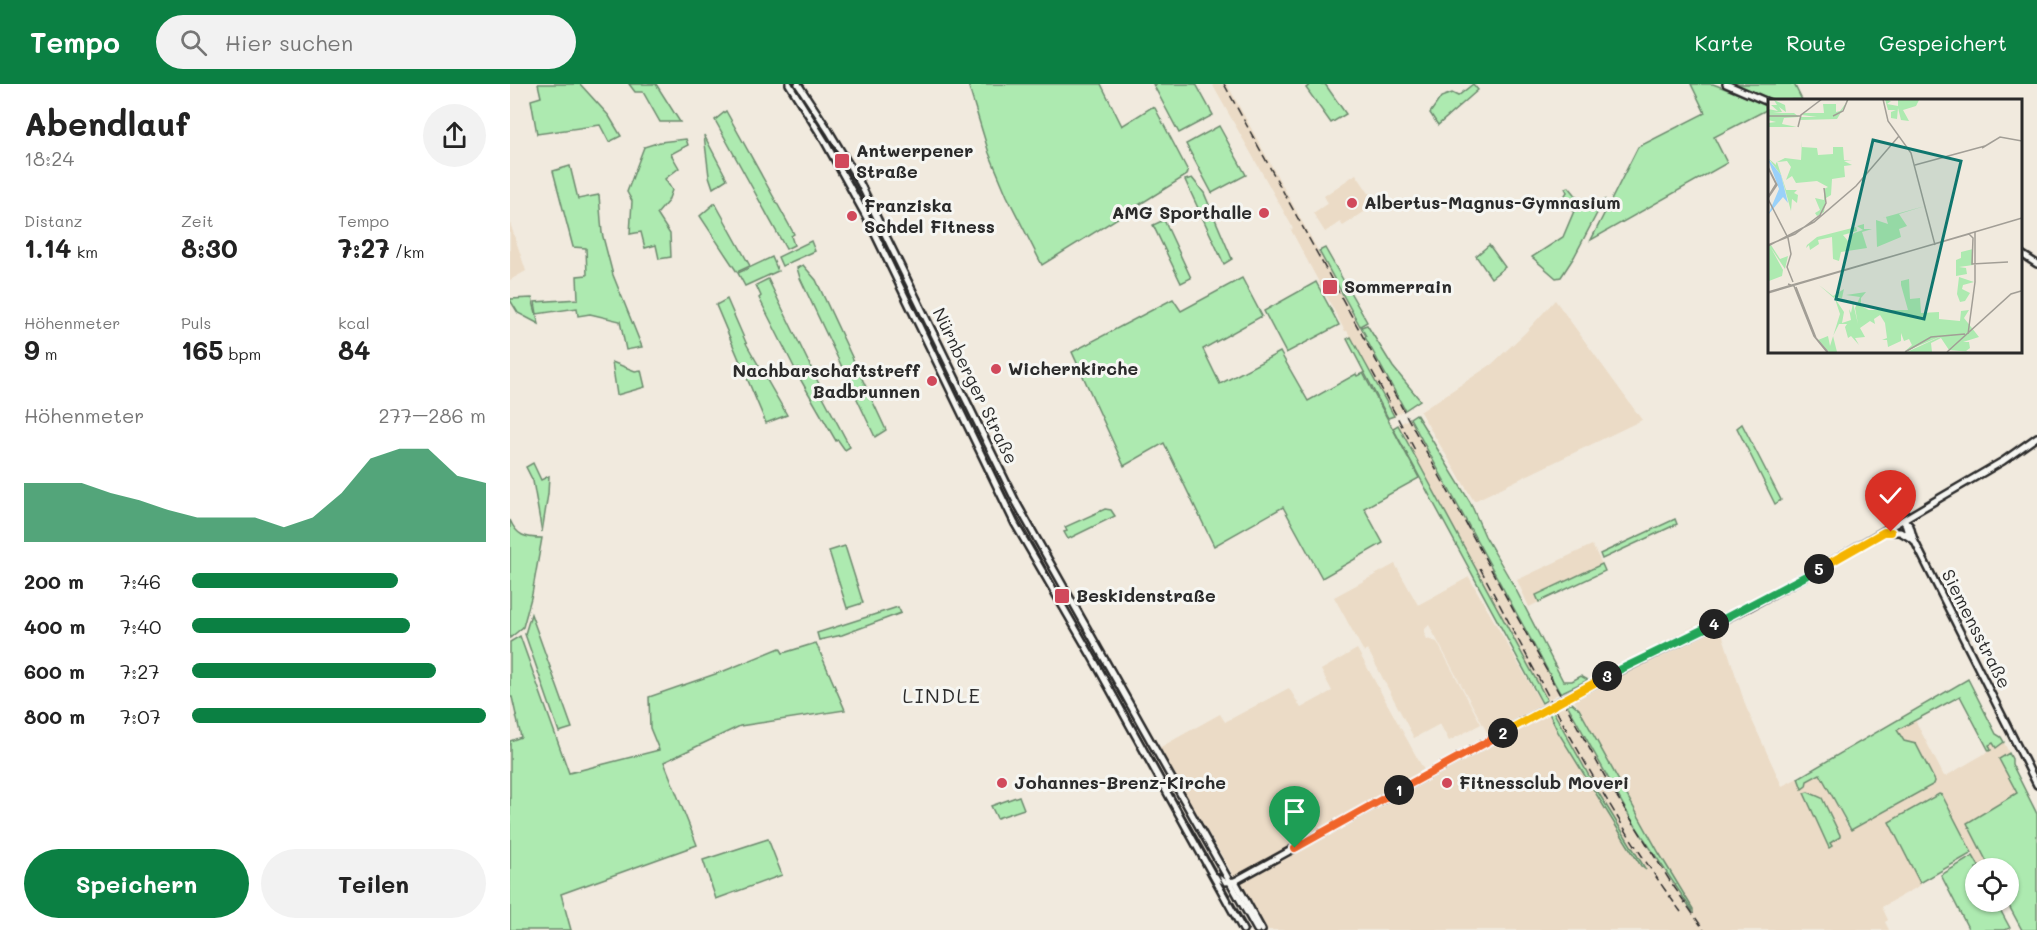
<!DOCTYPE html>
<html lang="de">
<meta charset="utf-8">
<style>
:root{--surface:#fff;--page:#f2f2f2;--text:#222;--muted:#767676;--accent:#0b8043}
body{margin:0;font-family:Mali,sans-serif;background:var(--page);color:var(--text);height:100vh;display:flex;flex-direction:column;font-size:22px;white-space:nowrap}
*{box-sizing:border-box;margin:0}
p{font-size:20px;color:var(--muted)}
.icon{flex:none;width:33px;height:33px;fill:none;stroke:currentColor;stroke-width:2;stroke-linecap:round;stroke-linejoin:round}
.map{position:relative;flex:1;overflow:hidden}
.side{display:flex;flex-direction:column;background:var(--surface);width:510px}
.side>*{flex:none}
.controls{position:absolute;left:1455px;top:774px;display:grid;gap:12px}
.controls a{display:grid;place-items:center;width:54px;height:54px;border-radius:50%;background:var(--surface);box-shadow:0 2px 4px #0004;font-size:30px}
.pin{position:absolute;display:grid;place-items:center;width:51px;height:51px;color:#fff;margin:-62px -26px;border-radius:50% 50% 50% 0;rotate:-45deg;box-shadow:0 0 6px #0007}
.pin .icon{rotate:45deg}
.km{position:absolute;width:30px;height:30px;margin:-15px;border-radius:50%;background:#222;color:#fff;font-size:16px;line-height:30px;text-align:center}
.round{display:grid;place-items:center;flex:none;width:63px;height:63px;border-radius:32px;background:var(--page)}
.overview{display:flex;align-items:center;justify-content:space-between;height:102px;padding:0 24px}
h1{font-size:33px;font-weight:700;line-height:45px}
.metrics{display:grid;grid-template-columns:repeat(3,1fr);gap:9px;height:102px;padding:6px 24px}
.metrics div{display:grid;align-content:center}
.metrics b{font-size:26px;font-weight:700}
.metrics small{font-size:16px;font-weight:400}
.metrics p{font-size:16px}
.chart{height:168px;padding:12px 24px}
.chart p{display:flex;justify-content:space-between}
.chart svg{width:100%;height:108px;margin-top:6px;fill:var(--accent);opacity:.7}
.action{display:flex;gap:12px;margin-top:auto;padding:12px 24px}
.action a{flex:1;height:69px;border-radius:36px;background:var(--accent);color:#fff;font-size:24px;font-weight:700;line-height:69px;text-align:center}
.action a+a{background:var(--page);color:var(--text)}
ul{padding:0 24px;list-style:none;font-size:20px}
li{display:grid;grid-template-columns:96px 72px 1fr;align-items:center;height:45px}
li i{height:15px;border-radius:8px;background:var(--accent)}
header{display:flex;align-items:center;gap:36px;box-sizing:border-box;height:84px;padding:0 30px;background:var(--accent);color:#fff}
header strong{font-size:28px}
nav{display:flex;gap:33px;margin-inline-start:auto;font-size:21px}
.search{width:420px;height:54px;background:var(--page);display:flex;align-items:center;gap:15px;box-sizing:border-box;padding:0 21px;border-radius:33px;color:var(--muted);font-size:22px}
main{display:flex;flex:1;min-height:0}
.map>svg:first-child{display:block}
.built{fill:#ebdbc6;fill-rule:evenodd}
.green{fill:#adeab0;stroke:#6c8a6e;stroke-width:1.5}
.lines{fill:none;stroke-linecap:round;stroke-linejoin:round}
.secondary-casing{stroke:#2b2b2b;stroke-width:10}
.secondary{stroke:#f6f6f2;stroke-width:5}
.tram{stroke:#2b2b2b;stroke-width:1.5}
.rail{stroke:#2b2b2b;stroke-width:1.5;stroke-dasharray:9 4.5;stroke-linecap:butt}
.secondary-bridge-casing{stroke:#2b2b2b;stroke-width:10;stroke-linecap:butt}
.secondary-bridge{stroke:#f6f6f2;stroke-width:5}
.split-1-casing{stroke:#fff;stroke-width:12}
.split-2-casing{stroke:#fff;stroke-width:12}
.split-3-casing{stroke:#fff;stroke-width:12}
.split-4-casing{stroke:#fff;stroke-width:12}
.split-5-casing{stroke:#fff;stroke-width:12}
.split-6-casing{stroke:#fff;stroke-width:12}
.split-1{stroke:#f0652b;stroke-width:8}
.split-2{stroke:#f0652b;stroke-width:8}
.split-3{stroke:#f5b400;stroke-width:8}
.split-4{stroke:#22a559;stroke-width:8}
.split-5{stroke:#22a559;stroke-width:8}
.split-6{stroke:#f5b400;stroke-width:8}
.poi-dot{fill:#d1495b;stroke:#f6f6f2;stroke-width:2}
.labels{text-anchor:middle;stroke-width:6;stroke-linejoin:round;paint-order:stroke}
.poi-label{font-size:18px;font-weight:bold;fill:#2b2b2b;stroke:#f6f6f2;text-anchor:start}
.street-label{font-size:18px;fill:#2b2b2b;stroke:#f6f6f2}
.neighbourhood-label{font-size:20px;letter-spacing:1.5px;fill:#2b2b2b;stroke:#f6f6f2}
.inset-road{fill:none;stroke:#a29e96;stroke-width:1.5}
.view{fill:#0f766e;fill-opacity:0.15;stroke:#0f766e;stroke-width:3}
.inset-edge{fill:none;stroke:#2b2b2b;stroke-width:3}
</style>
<header>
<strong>Tempo</strong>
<div class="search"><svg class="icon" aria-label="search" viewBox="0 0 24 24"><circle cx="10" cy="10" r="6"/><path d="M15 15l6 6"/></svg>Hier suchen</div>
<nav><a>Karte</a><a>Route</a><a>Gespeichert</a></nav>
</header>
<main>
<section class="side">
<div class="overview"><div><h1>Abendlauf</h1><p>18:24</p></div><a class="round"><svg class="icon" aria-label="share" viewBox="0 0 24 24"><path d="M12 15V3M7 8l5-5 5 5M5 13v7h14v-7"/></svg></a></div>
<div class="metrics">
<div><p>Distanz</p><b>1.14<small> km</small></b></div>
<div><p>Zeit</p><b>8:30</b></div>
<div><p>Tempo</p><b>7:27<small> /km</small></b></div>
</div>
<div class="metrics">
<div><p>Höhenmeter</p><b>9<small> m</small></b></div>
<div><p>Puls</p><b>165<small> bpm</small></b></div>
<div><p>kcal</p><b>84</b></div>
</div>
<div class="chart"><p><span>Höhenmeter</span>277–286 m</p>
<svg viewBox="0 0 160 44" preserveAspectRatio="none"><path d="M0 44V20L10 20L20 20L30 24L40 27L50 31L60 34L70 34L80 34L90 38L100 34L110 24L120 10L130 6L140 6L150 17L160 20V44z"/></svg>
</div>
<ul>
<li><b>200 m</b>7:46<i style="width:70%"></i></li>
<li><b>400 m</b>7:40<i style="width:74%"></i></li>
<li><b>600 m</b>7:27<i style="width:83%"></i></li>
<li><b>800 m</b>7:07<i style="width:100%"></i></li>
</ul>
<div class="action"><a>Speichern</a><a>Teilen</a></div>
</section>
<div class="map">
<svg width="1527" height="846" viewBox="0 0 1527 846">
<rect width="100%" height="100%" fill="#f1eade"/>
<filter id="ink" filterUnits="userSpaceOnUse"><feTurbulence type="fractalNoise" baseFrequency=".0167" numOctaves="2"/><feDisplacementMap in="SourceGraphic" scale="12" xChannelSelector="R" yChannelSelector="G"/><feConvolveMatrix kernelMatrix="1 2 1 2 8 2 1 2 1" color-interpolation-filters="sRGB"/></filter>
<g filter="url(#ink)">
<g class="built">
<polygon points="702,0 717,0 895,326 884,332 841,253 837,247 835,247 781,146 783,144"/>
<polygon points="846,90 866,120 833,142 830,138 815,148 803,129 818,119 814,112"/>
<polygon points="0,139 16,187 0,196"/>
<polygon points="1045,216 1132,336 964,417 910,328 982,280 1015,249"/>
<polygon points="900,334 1050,609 1037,616 888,341"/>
<polygon points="1082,461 1092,480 1026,511 1029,518 1019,523 1007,496"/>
<path d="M885,480L908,521L959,493L1032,621L1039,629L1077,695L1131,782L1134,784L1088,708L1043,627L1057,620L1121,735L1159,794L1183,825L1149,769L1059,607L1206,531L1236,623L1272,702L1288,694L1292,704L1297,697L1310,689L1339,745L1406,660L1395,657L1387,646L1405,636L1434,692H1436L1481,666L1479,661L1483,658L1486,664L1494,658L1499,669L1489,675L1507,709L1457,739L1480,784H1470L1432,711L1428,710L1379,738L1411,801L1372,823L1378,836L1375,838L1379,846H755L649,664L710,630L715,638L779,604L791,624L822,607L811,586L847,565L915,688L979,652L919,541L914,546L915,551L917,555L927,558L971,640L939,657L930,640L904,654L858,566L854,568L824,513ZM1295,709L1312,715L1330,753L1320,759L1319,764Z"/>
</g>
<g class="green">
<polygon points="28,0 70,0 99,32 111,52 99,58 90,41 27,50 21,16 31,13"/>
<polygon points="119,0 146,0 170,38 150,38 133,8 125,8"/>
<polygon points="458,0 591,0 612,42 642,23 645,24 678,87 677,91 532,181 497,112 479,69"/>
<polygon points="643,0 686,0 703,31 669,49"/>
<polygon points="801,0 815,0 836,30 821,39 796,4"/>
<polygon points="963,0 968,6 928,41 920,29 931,13 942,9 948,12"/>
<polygon points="1181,0 1203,0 1260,22 1260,24 1204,53 1217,79 1081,156 1128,63 1195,29"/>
<polygon points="1226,0 1284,0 1292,16 1262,16"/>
<polygon points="216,27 284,150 281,152 284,161 276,165 205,36"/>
<polygon points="709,42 736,91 702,109 676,60"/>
<polygon points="194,51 217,95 203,104 199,92"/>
<polygon points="176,55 178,61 161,70 169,84 155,95 162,106 158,117 147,130 160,150 161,173 149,175 146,161 135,164 131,148 120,150 122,117 117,108 134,63 150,58"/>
<polygon points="60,82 68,115 89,111 92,149 103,191 132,263 116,266 110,237 80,230 68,232 67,224 27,230 25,218 68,215 67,192 77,191 76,164 63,163 43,87"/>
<polygon points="682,94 694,109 722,175 714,180 675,96"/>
<polygon points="1059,103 1078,126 1082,125 1086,120 1094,116 1064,173 1051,193 1046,194 1022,173 1053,153 1064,127 1058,117 1049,120 1045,117 1054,113 1057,108 1055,104"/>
<polygon points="205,119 240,182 227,188 190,132"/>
<polygon points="654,136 681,194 671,199 643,141"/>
<polygon points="301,157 305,167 272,182 268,173"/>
<polygon points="979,161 995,183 981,194 966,172"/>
<polygon points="815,164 857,238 850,242 809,167"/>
<polygon points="262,173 268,187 235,202 228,189"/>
<polygon points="293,181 306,196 376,346 365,353 290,194 287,184"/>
<polygon points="732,194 752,232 693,265 710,300 770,268 798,317 846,290 847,292 853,289 909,394 854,424 873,459 812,494 773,423 704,462 654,359 614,382 562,268 663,215 671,227"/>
<polygon points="258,195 310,302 309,305 340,363 335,366 328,356 326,357 289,293 292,291 289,284 285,285 249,214 251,212 246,201"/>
<polygon points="806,198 829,241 776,269 754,227"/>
<polygon points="22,214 29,240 8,229 0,216 0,215"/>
<polygon points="217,215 237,261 277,331 256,339 206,221"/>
<polygon points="857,241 883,283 910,316 895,326 855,253 856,252 851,243"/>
<polygon points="841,253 884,332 878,334 837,255"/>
<polygon points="102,278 125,287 131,286 135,303 107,311"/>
<polygon points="906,330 960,418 975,452 1005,504 1053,597 1062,597 1071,592 1078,596 1050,609 900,334"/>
<polygon points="1232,340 1271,416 1265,420 1227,344"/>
<polygon points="888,341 1037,616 1032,619 883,344"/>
<polygon points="23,379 31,396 39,392 38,410 32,448 23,397 16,383"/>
<polygon points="595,425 601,426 605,432 558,455 554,448 557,447 555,443"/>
<polygon points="1165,435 1167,440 1092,475 1090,470"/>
<path d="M0,436C7,452 15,454 32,454L22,510L13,543L0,554Z"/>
<polygon points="335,462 353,519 337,524 319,467"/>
<polygon points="1092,480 1095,487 1029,518 1026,511"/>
<polygon points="388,523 391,529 332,551 309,556 307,549"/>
<polygon points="21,530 62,644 49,648 15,550"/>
<polygon points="10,552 59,689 149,666 140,644 139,613 214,587 270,564 273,569 306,559 335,626 230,642 154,678 187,761 51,810 61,846 0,846 0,657 11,653 2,613 0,613 0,558"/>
<polygon points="1458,595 1486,650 1491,653 1494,658 1486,664 1483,659 1479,661 1481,666 1479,667 1450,612 1387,646 1394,657 1406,660 1425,697 1424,700 1341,746 1310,690 1297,697 1296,702 1292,705 1288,694"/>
<polygon points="1062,619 1069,625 1149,769 1183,825 1183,828 1121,735 1057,620"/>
<polygon points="1043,627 1088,708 1136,786 1131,782 1117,760 1048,648 1039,629"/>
<polygon points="1499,669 1502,675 1502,680 1527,730 1527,846 1512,846 1497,818 1498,784 1480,784 1457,739 1507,709 1489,675"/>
<polygon points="1298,708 1312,714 1330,751 1330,753 1320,759 1322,762 1319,764 1294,709"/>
<polygon points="1429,710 1432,711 1462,769 1410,799 1379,738"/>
<polygon points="509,712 514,725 487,734 481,722"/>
<polygon points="258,755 272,791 206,815 193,776"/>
<polygon points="1463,772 1470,784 1466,784 1466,818 1486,818 1500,844 1495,846 1459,846 1431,791"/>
</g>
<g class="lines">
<defs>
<g id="secondary">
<polyline points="279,0 314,56 358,136 505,440 582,573 733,846"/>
<polyline points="288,0 319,47 350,99 506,418 747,846"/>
<polyline points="1216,0 1260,19"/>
<polyline points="1510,169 1527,180"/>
<polyline points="1394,436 1400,442 1404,456 1527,701"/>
<polyline points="1394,436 1399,453"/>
<polyline points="1375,448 1390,448 1404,456"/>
<polyline points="1059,612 1239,523 1312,483 1493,377 1527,353"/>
<polyline points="704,792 715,798 725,797 1038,624"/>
<polyline points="725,797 752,846"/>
</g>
</defs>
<use href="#secondary" class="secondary-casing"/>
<use href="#secondary" class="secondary"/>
<polyline class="tram" points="283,0 317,52 346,103 502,423 739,846"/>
<g class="rail">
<polyline points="714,0 1099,700 1160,797 1194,846"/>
<polyline points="862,287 905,366"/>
<path d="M970,484C1033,601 1092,721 1171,828"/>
</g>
<defs>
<polyline id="secondary-bridge" points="1038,624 1059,612"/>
</defs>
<use href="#secondary-bridge" class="secondary-bridge-casing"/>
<use href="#secondary-bridge" class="secondary-bridge"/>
</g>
</g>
<g class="lines" filter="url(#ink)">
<defs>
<polyline id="split-1" points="785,764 889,706"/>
<polyline id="split-2" points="889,706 993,649"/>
<polyline id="split-3" points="993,649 1097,592"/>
<polyline id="split-4" points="1097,592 1204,540"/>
<polyline id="split-5" points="1204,540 1309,485"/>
<polyline id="split-6" points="1309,485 1374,448 1381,448"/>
</defs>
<use href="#split-1" class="split-1-casing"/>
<use href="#split-2" class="split-2-casing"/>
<use href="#split-3" class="split-3-casing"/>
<use href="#split-4" class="split-4-casing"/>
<use href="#split-5" class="split-5-casing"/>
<use href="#split-6" class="split-6-casing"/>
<use href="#split-1" class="split-1"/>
<use href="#split-2" class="split-2"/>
<use href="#split-3" class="split-3"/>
<use href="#split-4" class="split-4"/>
<use href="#split-5" class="split-5"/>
<use href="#split-6" class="split-6"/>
</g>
<g class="poi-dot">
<rect x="324" y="69" width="16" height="16" rx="3"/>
<circle cx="842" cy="119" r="6"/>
<circle cx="754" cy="129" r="6"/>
<circle cx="342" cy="132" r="6"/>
<rect x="812" y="195" width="16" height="16" rx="3"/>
<circle cx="486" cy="285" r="6"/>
<circle cx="422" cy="297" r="6"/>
<rect x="544" y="504" width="16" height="16" rx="3"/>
<circle cx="492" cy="699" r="6"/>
<circle cx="937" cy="699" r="6"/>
</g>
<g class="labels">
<g class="poi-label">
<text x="346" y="73">Antwerpener<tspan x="346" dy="21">Straße</tspan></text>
<text x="854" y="125">Albertus-Magnus-Gymnasium</text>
<text x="354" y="128">Franziska<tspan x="354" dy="21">Schdel Fitness</tspan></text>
<text x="742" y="135" text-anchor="end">AMG Sporthalle</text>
<text x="834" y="209">Sommerrain</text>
<text x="498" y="291">Wichernkirche</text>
<text x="410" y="293" text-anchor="end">Nachbarschaftstreff<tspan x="410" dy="21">Badbrunnen</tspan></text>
<text x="566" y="518">Beskidenstraße</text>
<text x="504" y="705">Johannes-Brenz-Kirche</text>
<text x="949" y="705">Fitnessclub Moveri</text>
</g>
<g class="street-label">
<text transform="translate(465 302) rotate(64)" y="6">Nürnberger Straße</text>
<text transform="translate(1466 545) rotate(63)" y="6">Siemensstraße</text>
</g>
<g class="neighbourhood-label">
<text x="432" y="619">LINDLE</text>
</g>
</g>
<g transform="translate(1258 15)">
<rect width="254" height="254" fill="#f1eade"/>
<path d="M81,0L69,20L32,21V18H49L34,16L36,14H56L55,5H68V13L72,12ZM117,0L123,2L119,5L130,7V0L151,1L148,7L135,11L141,22L133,21L130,9L129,20L123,19V13L128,11H120ZM6,1L17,6L18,13L11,8L14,13L5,14H26L31,18L16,19L14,25L29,28H0V24L8,23L0,21V10L10,12L3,6H9ZM34,42V48L49,49L50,56L65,55V48H75L76,61H84L76,62L84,66L76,67L77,78L64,80L63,96L58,99L56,113L49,117L47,114L52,111L47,99L56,101V90L60,88L49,82L28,84L24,77L18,81L23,68L19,62L9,63L18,91H29L26,94L30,96L29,104L24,100L23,112L13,76L0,59L8,66V64L9,63L17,59L33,61ZM157,107L131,115L139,127L131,130L133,138L109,148L108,121L120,125L118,118L114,119ZM96,125V130H104L94,133L99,149L73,153L71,162L65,160L64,138L50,141L51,145L42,151L41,146L38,149L39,146L49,138L88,128L89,132L75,136L80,142L86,134L95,131L89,127ZM3,146L12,160L20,157L17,170L3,149L15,171L14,177L1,182L0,147ZM205,150V166L191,168L198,169L199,175L188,177V161L193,159V153ZM191,178L206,183L195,186L194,190L202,194L197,202L192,203L189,195ZM141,180L142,200L152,199L153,214L171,213V220L192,222L193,212L201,211L196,219L211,238L195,243H201L202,249L198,252L203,253L181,251L173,239L163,244L164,253H139L178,235L136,253L144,246L141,240L136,242L133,234V242L120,248L119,241H114L119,239L117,224L112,216L106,220L107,225L102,222L92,229L97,238L87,239L91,246L83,237L80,239L77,228L79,225H71L65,237L69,253H61L50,241L60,237L62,247L72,215L67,200L51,186L65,197L76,190L74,199L66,198L76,213L74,224L83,221L81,210L83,214L85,204L90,225L87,209L92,198L78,196L98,193L93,199V207L101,211H140L133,186V182Z" fill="#adeab0"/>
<path d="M0,60L13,76L20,104L15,98L0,116L11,90Z" fill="#99d1f9"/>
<path class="inset-road" d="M115,0L120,22L143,54L167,146M0,17H33M65,17L75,12L80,0M30,28L33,16L54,0M214,49L232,38L254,42M147,66L217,47M0,68L9,86L0,99M0,69L8,85L0,98M0,100L20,139L23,155L19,168L25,183M0,146L27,135L52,116L58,104L56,89M0,147L46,123L88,87L131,37M20,185L26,187L46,237L59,253M28,188L48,239L60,253M0,193L201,135L205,139L204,165L240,163M0,194L254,119M200,235L207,183V133M137,253L163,238L197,235M179,253L243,195L253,192"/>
<path class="view" d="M105,41L193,62L156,220L68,200Z"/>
<rect width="254" height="254" class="inset-edge"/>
</g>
</svg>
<div class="controls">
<a><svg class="icon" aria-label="locate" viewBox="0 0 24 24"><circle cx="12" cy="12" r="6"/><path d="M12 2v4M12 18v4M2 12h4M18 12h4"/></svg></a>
</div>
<div class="pin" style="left:785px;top:764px;background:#1e9e55"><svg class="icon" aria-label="arrive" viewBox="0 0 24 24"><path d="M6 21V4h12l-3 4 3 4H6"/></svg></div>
<div class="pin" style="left:1381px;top:448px;background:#d93025"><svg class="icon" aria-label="check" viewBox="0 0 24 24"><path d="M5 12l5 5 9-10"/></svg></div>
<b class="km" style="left:889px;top:706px">1</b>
<b class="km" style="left:993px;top:649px">2</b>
<b class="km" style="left:1097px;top:592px">3</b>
<b class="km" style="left:1204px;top:540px">4</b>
<b class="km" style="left:1309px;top:485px">5</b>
</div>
</main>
